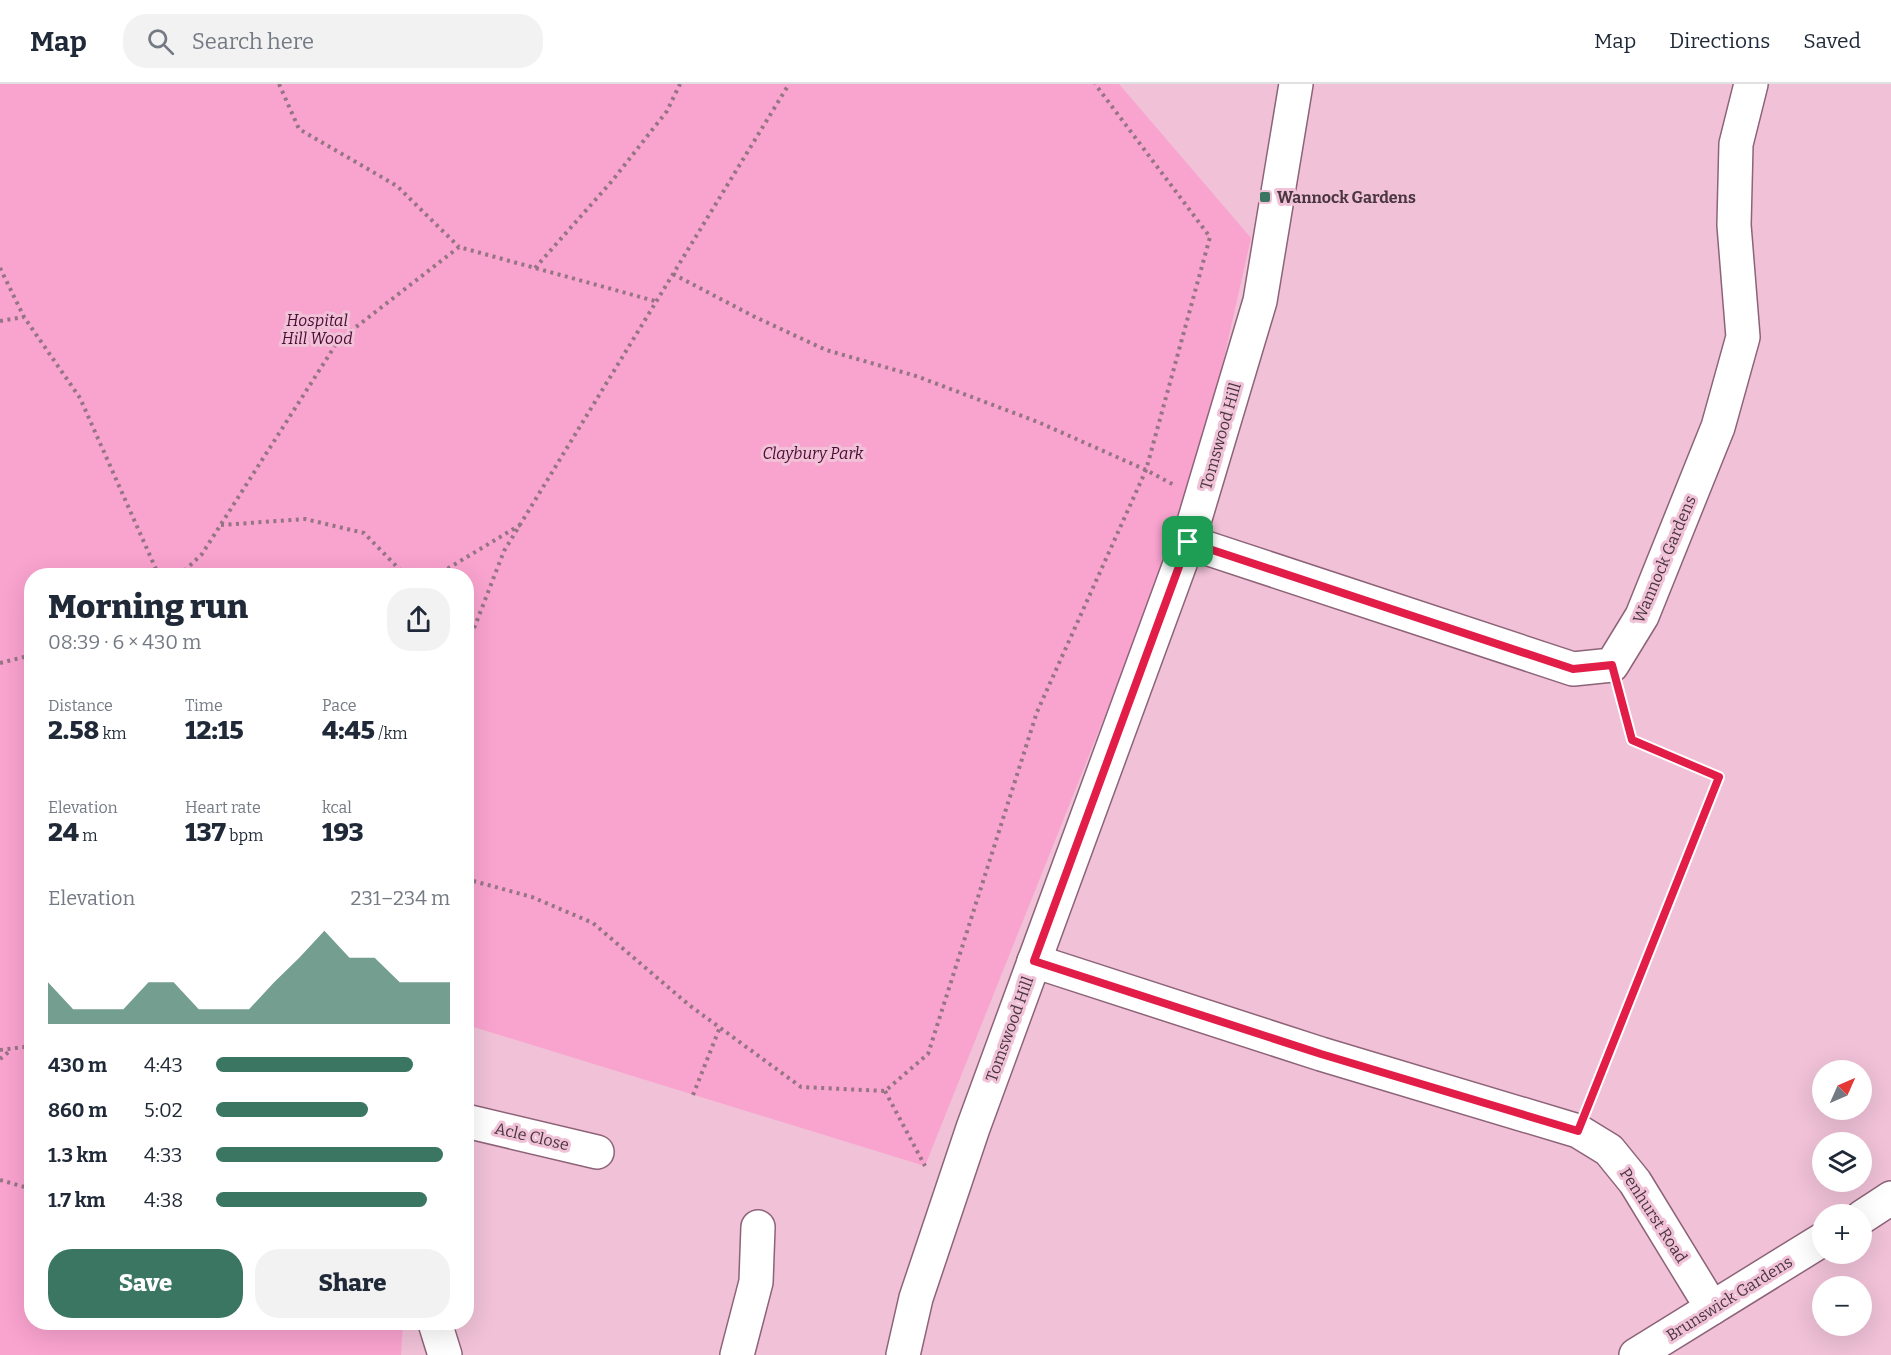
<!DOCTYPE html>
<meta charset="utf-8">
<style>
:root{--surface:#fff;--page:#f2f2f3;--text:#1f2937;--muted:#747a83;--line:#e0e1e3;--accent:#3a7661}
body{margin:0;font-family:Bitter,serif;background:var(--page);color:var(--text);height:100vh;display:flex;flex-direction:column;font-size:22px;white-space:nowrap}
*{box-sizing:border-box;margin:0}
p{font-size:20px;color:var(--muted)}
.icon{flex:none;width:33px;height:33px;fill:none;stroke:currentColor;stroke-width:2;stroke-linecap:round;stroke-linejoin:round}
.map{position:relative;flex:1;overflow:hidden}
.panel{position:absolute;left:24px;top:484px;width:450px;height:762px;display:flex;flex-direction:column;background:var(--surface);border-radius:24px;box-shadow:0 6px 24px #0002}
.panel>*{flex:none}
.needle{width:39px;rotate:45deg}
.buttons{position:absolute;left:1812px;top:976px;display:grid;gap:12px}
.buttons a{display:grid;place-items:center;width:60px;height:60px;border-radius:50%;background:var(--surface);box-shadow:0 6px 24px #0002;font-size:30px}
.pin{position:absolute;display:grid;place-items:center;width:51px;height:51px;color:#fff;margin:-26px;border-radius:12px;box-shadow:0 3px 9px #0006}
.round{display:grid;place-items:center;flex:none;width:63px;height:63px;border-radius:24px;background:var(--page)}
.overview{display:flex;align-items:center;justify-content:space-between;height:102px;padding:0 24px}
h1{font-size:33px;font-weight:800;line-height:45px}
.stats{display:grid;grid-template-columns:repeat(3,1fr);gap:9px;height:102px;padding:6px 24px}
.stats div{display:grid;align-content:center}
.stats b{font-size:26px;font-weight:800}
.stats small{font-size:16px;font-weight:400}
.stats p{font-size:16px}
.chart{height:168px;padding:12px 24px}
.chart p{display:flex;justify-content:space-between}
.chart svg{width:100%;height:108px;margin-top:6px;fill:var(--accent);opacity:.7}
.primary-button{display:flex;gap:12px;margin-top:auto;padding:12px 24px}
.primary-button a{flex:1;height:69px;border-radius:24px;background:var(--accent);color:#fff;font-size:24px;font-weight:800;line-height:69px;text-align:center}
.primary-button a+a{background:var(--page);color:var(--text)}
ul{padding:0 24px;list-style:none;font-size:20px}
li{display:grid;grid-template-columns:96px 72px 1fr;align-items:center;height:45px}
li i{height:15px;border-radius:8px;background:var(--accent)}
header{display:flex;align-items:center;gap:36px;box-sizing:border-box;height:84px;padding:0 30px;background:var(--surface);border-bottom:2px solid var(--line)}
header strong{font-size:28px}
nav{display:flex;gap:33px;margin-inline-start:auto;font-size:21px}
.search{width:420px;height:54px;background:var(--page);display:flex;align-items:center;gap:15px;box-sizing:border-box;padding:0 21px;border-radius:24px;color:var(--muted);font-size:22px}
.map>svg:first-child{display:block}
.green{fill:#f9a3cf}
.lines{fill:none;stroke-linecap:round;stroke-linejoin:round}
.minor-casing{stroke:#8d6378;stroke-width:36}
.path{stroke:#957584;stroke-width:4;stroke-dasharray:3 4.5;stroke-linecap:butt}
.minor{stroke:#fff;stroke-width:33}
.route-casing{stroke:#fff;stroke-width:12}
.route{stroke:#e11d48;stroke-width:8}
.poi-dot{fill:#3a7661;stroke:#f0c1d7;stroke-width:2}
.labels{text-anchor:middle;stroke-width:6;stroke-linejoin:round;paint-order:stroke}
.poi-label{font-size:16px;font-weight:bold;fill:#493640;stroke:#f0c1d7;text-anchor:start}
.park-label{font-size:16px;font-style:italic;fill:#4a0c32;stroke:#f0c1d7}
.street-label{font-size:16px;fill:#493640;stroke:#f0c1d7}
</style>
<header>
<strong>Map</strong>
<div class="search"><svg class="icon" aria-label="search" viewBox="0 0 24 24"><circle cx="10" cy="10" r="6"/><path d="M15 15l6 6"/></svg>Search here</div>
<nav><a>Map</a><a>Directions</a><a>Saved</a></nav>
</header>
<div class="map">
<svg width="1891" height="1271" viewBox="0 0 1891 1271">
<rect width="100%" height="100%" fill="#f0c1d7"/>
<polygon class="green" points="0,0 1119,0 1251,154 1193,411 925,1082 467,941 466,492 32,492 32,1239 403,1239 401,1271 0,1271"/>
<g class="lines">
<defs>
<g id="minor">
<polyline points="1188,458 1573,585 1612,581 1642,532 1718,343 1743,253 1734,141 1736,60 1751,0"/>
<polyline points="1034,877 1321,970 1578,1047 1609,1066 1635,1098 1712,1224"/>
<polyline points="466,1037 597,1068"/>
<polyline points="1862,1133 1891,1114"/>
<polyline points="435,1239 445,1271"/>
<polyline points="737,1271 756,1198 758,1143"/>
<polyline points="903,1271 916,1214 973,1044 1188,458 1260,217 1296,0"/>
<polyline points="1636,1271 1822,1156"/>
</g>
</defs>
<use href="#minor" class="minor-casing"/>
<g class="path">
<polyline points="279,0 299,45 397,102 459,163"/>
<polyline points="0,184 24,233 80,314 159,492"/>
<polyline points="535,184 612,97 667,27 680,0"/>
<polyline points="673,190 753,232 826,266 916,292 1038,338 1146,386 1174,401"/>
<polyline points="0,237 24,233"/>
<polyline points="221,441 305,435 364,449 404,490 437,491 520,441"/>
<polyline points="179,492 202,470 338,257 459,163 655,217"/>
<polyline points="466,565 504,467 789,0"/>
<polyline points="0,579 32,571"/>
<polyline points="466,795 532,813 593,839 689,921 801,1003 885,1007 928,970 1037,628 1146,386 1210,153 1095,0"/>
<polyline points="0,966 32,962"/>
<polyline points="0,975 11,966"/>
<polyline points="885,1007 925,1082"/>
<polyline points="693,1011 720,943"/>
<polyline points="1590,1017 1719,693 1632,656 1620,611"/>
<polyline points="0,1096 32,1105"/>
</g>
<use href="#minor" class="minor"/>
</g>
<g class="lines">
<defs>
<polygon id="route" points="1188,458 1573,585 1612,581 1632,656 1719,693 1578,1047 1321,970 1034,877"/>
</defs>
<use href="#route" class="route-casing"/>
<use href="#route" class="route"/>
</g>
<rect class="poi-dot" x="1259" y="107" width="12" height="12" rx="3"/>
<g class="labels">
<g class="poi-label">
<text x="1277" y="119">Wannock Gardens</text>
</g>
<g class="park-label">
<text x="317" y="242">Hospital<tspan x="317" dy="18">Hill Wood</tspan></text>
<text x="813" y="375">Claybury Park</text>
</g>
<g class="street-label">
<text transform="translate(1220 352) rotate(-74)" y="6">Tomswood Hill</text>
<text transform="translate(1664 475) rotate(-67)" y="6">Wannock Gardens</text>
<text transform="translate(1009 945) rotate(-70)" y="6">Tomswood Hill</text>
<text transform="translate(532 1052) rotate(13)" y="6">Acle Close</text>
<text transform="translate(1654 1131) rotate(57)" y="6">Penhurst Road</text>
<text transform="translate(1729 1214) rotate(-32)" y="6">Brunswick Gardens</text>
</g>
</g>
</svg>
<div class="buttons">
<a><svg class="needle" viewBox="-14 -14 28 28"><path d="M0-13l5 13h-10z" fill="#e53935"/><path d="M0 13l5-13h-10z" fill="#747a83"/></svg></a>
<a><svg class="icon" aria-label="layers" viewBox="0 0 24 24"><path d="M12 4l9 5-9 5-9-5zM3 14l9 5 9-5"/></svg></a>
<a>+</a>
<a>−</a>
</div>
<div class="pin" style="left:1188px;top:458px;background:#1e9e55"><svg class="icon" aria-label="arrive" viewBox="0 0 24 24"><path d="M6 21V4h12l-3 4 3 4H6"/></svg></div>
<section class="panel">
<div class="overview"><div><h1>Morning run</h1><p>08:39 · 6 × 430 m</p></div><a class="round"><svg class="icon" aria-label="share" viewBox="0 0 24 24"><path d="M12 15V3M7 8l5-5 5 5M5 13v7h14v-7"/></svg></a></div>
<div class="stats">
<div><p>Distance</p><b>2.58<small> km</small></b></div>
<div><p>Time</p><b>12:15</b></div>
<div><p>Pace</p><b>4:45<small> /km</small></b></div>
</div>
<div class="stats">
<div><p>Elevation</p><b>24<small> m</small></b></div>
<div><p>Heart rate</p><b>137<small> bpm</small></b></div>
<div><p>kcal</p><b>193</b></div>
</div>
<div class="chart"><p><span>Elevation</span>231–234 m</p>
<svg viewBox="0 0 160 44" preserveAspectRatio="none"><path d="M0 44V27L10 38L20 38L30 38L40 27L50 27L60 38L70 38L80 38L90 27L100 17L110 6L120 17L130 17L140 27L150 27L160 27V44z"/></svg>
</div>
<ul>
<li><b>430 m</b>4:43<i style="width:84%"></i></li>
<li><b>860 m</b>5:02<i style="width:65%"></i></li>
<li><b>1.3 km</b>4:33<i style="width:97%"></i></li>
<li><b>1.7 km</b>4:38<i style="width:90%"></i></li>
</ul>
<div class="primary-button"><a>Save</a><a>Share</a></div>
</section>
</div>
